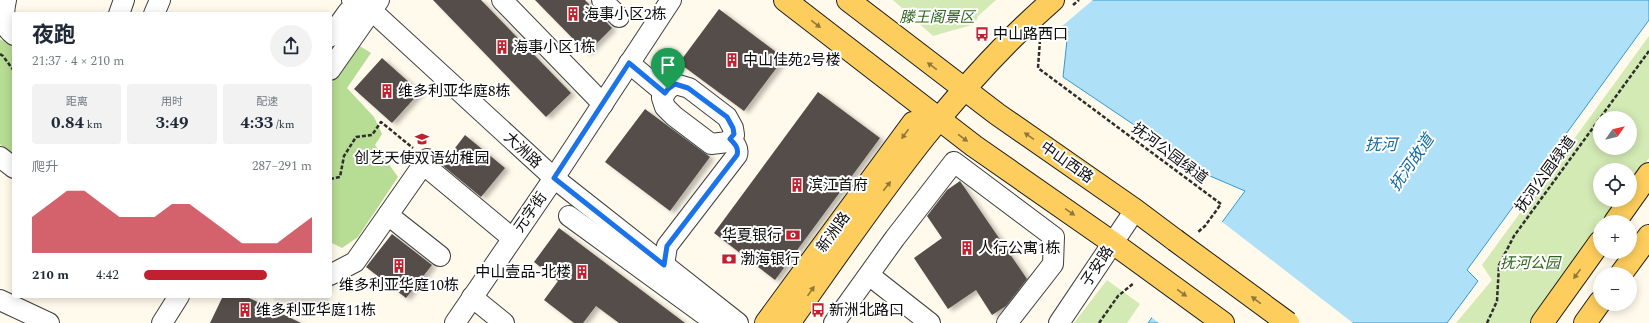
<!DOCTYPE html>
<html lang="zh">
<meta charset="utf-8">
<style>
:root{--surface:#fff;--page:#f2f2f3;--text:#1f2937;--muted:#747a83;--accent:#c1202f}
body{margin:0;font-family:Spectral,"Noto Sans SC",serif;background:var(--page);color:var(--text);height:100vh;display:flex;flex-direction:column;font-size:15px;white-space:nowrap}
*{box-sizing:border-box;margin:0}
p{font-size:13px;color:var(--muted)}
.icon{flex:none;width:22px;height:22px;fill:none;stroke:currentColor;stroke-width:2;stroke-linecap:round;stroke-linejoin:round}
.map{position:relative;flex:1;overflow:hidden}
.details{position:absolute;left:12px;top:12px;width:320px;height:286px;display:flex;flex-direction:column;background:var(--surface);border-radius:4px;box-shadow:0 2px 10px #0003}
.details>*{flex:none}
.needle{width:26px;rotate:56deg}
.fabs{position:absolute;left:1593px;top:111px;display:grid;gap:8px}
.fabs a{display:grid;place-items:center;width:44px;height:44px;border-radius:50%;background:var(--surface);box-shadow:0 2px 10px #0003;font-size:20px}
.pin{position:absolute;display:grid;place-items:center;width:34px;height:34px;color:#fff;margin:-41px -17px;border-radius:50% 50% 50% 0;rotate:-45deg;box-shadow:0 0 4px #0007}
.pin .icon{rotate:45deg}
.round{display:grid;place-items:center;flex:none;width:42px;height:42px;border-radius:21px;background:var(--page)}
.headline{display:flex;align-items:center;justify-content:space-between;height:68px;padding:0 20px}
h1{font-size:22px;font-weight:700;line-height:30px}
.metrics{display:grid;grid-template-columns:repeat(3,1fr);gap:6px;height:68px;padding:4px 20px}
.metrics div{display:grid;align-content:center;border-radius:4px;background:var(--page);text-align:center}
.metrics b{font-size:17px;font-weight:700}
.metrics small{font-size:11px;font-weight:400}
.metrics p{font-size:11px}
.chart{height:112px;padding:8px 20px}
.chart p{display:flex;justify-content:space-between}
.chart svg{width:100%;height:72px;margin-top:4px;fill:var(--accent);opacity:.7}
ul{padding:0 20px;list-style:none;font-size:13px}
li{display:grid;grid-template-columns:64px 48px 1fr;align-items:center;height:30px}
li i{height:10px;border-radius:5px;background:var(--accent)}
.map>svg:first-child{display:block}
.green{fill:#d3eab4;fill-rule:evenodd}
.forest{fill:#b7dc93}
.plaza{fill:#eee8db}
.water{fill:#aee0f8;stroke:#329ad2}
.pier{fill:#fffaeb}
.building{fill:#554d48;filter:url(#shadow)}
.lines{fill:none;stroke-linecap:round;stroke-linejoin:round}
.minor-casing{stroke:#3f3f3f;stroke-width:22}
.major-casing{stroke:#1d1d1d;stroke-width:24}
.path{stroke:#2e2e2e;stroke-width:2.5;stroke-dasharray:4 2;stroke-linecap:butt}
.minor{stroke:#fff;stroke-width:20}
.major{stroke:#fdce5d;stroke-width:22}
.major-bridge-casing{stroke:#1d1d1d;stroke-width:24;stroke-linecap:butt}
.major-bridge{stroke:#fdce5d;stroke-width:22}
.oneway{fill:#917739}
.route-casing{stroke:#fff;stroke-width:8}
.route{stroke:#1a73e8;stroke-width:5}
.labels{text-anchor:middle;stroke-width:4;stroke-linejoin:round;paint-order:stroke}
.poi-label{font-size:15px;fill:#0c0c0c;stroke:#fff;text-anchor:start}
.park-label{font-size:15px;font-style:italic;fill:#2e661b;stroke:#fff}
.street-label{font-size:15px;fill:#0c0c0c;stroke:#fff}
.water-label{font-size:16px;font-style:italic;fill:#116aa2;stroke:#fff}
</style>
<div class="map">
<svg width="1649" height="323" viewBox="0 0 1649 323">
<defs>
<filter id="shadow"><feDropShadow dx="4.5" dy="2.5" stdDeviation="2" flood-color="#0004"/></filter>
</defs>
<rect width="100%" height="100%" fill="#fffaeb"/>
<g class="green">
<polygon points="893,0 996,0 978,16 975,24 933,36"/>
<path d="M1649,36V158L1630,185V170H1600V200H1620L1604,222H1600V228L1533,323H1456L1492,280L1482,265ZM1600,118H1630V148H1600Z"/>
<polygon points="1107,280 1140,304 1127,323 1074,323"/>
</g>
<g class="forest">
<polygon points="0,39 14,48 14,155 7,151 0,144"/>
<polygon points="358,45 371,53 347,88 374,117 382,134 375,145 398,177 358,237 342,248 330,242 330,85"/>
</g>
<polygon class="plaza" points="330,259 334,268 336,280 333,291 328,301 319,308 309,312 297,313 286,310 277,303 271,296 330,296"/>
<polygon class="water" points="1035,0 1649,0 1649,20 1467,270 1478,281 1447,323 1148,323 1245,191 1210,176 1063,77 1068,31"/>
<g class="pier">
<polygon points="1037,0 1093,0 1061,27"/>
<polygon points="1221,221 1353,323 1159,323 1150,316"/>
</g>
<g class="building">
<polygon points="433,0 481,0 571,93 546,117"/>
<polygon points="535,0 585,0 612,28 587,53"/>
<polygon points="719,9 784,58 744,111 679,63"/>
<polygon points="382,58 420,92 392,123 354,89"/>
<polygon points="818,92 880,138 775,280 714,233"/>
<polygon points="645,109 710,157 670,211 605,162"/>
<polygon points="465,135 505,168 481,197 442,165"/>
<polygon points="960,181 1027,279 1006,306 992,315 976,290 948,309 914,258 942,238 927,216 947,190"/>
<polygon points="559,228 685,323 619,323 596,306 583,323 574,323 544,300 558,281 534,262"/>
<polygon points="392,234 432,265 406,298 366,267"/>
<polygon points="223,296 245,296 301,323 210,323"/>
</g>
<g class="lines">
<defs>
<g id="minor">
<path d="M6,0C3,13 2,27 14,35"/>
<polyline points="352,0 371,10 554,178 738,323"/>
<polyline points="502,0 603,104"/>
<polyline points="602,0 619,17"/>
<polyline points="119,14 124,0"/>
<polyline points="154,14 160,0"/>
<polyline points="330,37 348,12 371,10"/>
<polyline points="629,63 665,93"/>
<polyline points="330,70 379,0"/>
<polygon points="675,84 689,88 727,117 733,128 734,135 728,142 711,144 674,116 665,107 662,98 668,89"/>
<polyline points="0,157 14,168"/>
<polyline points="423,164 512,238"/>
<polyline points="388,215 440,256"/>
<polyline points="569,216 716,323"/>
<path d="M664,265L667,246L737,155C739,148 735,144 730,139"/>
<polyline points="330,275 355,262 427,159"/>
<polyline points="869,275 930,323"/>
<polyline points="472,297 504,323"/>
<polyline points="0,300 49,323"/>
<polyline points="162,323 179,296"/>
<polyline points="455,323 554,178 671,0"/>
<polyline points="834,323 895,238 954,162 1054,237 1053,264 1007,323"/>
<polyline points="1059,323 1135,210"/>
</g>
<g id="major">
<polyline points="785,0 974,146 1113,243 1223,323"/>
<polyline points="848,0 997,114 1135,210 1175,240"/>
<polyline points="1615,222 1649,174"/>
<polyline points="1621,274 1649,236"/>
<polyline points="766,323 913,123 939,120"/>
<path d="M789,323C869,210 948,91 1053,0"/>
<polyline points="1542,323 1600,242"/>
<polyline points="1585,323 1600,302"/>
</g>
</defs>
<use href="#minor" class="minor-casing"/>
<use href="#major" class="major-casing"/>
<g class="path">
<polyline points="1073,5 1079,0"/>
<polyline points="1040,40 1038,68 1221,204 1205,226 1198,232"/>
<polyline points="0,54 3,56 14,71"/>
<polyline points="330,179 340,177 344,156 356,137 372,135 381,122 413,148"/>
<polyline points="1099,323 1118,296 1134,283"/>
<polyline points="1487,323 1497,301 1499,265 1514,236 1649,51"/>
</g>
<use href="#minor" class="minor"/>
<use href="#major" class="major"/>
<defs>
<polyline id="major-bridge" points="1175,240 1288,323"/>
</defs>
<use href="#major-bridge" class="major-bridge-casing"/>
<use href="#major-bridge" class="major-bridge"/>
</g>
<defs><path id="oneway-solid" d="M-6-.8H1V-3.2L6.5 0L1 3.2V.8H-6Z"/></defs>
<g class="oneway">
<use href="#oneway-solid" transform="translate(816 24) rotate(38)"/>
<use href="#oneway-solid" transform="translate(932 66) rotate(-144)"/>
<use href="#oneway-solid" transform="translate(905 134) rotate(126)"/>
<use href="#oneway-solid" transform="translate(1029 136) rotate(-145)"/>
<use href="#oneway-solid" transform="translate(963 138) rotate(36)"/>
<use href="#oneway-solid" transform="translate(887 186) rotate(-51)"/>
<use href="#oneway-solid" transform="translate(1070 212) rotate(35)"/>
<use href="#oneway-solid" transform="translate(1577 274) rotate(126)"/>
<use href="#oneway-solid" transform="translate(811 291) rotate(-55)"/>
<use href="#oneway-solid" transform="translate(1182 293) rotate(36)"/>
<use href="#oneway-solid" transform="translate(1256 300) rotate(-143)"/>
</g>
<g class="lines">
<defs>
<path id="route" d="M629,63L665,93L668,89L675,84L688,88L727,117L733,128L734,134L730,139C735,144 739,148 737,155L667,246L664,265L554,178Z"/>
</defs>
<use href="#route" class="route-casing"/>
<use href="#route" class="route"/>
</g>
<defs>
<symbol id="building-bare" viewBox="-9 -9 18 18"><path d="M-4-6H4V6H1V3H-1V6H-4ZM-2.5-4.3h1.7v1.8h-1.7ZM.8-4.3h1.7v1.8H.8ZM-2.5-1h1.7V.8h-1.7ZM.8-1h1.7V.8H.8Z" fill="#c1202f" stroke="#fff" stroke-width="2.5" paint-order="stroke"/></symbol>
<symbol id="bus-bare" viewBox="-9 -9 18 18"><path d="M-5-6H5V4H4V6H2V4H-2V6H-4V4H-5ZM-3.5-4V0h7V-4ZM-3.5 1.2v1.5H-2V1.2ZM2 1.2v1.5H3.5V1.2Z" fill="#c1202f" stroke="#fff" stroke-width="2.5" paint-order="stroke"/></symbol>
<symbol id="school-bare" viewBox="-9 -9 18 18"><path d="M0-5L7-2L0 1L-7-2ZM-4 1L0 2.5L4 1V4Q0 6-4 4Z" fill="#c1202f" stroke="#fff" stroke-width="2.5" paint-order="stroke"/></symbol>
<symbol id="bank-bare" viewBox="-9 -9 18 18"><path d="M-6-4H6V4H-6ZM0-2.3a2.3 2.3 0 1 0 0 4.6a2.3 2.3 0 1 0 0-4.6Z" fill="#c1202f" stroke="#fff" stroke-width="2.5" paint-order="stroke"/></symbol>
</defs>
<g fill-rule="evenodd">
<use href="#building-bare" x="563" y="4" width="20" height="20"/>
<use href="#bus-bare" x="972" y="24" width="20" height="20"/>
<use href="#building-bare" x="492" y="37" width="20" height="20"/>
<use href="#building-bare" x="722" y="50" width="20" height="20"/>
<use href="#building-bare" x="377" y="81" width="20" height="20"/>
<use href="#school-bare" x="412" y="129" width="20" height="20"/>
<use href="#building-bare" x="787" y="175" width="20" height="20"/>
<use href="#bank-bare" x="783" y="225" width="20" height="20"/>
<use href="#building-bare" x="957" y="238" width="20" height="20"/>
<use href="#bank-bare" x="719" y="249" width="20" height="20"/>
<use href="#building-bare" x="389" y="256" width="20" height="20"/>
<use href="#building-bare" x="572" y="262" width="20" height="20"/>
<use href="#building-bare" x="235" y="300" width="20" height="20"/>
<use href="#bus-bare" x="808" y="300" width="20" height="20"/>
</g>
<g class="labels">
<g class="poi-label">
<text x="584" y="19">海事小区2栋</text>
<text x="993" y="39">中山路西口</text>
<text x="513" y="52">海事小区1栋</text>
<text x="743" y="65">中山佳苑2号楼</text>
<text x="398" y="96">维多利亚华庭8栋</text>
<text x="422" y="163" text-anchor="middle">创艺天使双语幼稚园</text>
<text x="808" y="190">滨江首府</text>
<text x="782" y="240" text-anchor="end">华夏银行</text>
<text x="978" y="253">人行公寓1栋</text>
<text x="740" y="264">渤海银行</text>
<text x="571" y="277" text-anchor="end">中山壹品-北楼</text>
<text x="399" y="290" text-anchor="middle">维多利亚华庭10栋</text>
<text x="256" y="315">维多利亚华庭11栋</text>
<text x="829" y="315">新洲北路口</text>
</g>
<g class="park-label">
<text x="937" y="22">滕王阁景区</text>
<text x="1530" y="268">抚河公园</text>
</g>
<g class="street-label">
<text transform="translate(523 150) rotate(43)" y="5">大洲路</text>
<text transform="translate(1170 153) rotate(37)" y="5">抚河公园绿道</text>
<text transform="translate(1067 162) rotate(35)" y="5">中山西路</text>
<text transform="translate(1545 174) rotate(-54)" y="5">抚河公园绿道</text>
<text transform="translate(530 212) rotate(-55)" y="5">元字街</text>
<text transform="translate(833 232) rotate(-54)" y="5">新洲路</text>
<text transform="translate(1097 266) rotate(-56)" y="5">子安路</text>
</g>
<g class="water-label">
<text x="1381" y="150">抚河</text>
<text transform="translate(1411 162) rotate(-55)" y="6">抚河故道</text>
</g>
</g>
</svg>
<div class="fabs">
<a><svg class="needle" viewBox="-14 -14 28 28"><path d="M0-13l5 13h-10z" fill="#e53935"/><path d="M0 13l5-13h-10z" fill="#747a83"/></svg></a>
<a><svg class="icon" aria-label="locate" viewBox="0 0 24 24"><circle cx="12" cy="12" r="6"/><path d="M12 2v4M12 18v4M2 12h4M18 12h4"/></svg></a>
<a>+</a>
<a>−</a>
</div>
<div class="pin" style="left:668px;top:89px;background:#1e9e55"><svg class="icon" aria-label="arrive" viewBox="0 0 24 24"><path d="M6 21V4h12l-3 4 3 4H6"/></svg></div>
<section class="details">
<div class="headline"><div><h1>夜跑</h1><p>21:37 · 4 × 210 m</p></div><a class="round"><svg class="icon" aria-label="share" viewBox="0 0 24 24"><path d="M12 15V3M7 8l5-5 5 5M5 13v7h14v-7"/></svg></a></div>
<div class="metrics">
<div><p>距离</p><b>0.84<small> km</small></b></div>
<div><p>用时</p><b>3:49</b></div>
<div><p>配速</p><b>4:33<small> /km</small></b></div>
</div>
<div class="chart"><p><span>爬升</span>287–291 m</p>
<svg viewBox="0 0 160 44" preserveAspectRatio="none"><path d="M0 44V22L10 14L20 6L30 6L40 14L50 22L60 22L70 22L80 14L90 14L100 22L110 30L120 38L130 38L140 38L150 30L160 22V44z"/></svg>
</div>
<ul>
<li><b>210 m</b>4:42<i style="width:73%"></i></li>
</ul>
</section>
</div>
